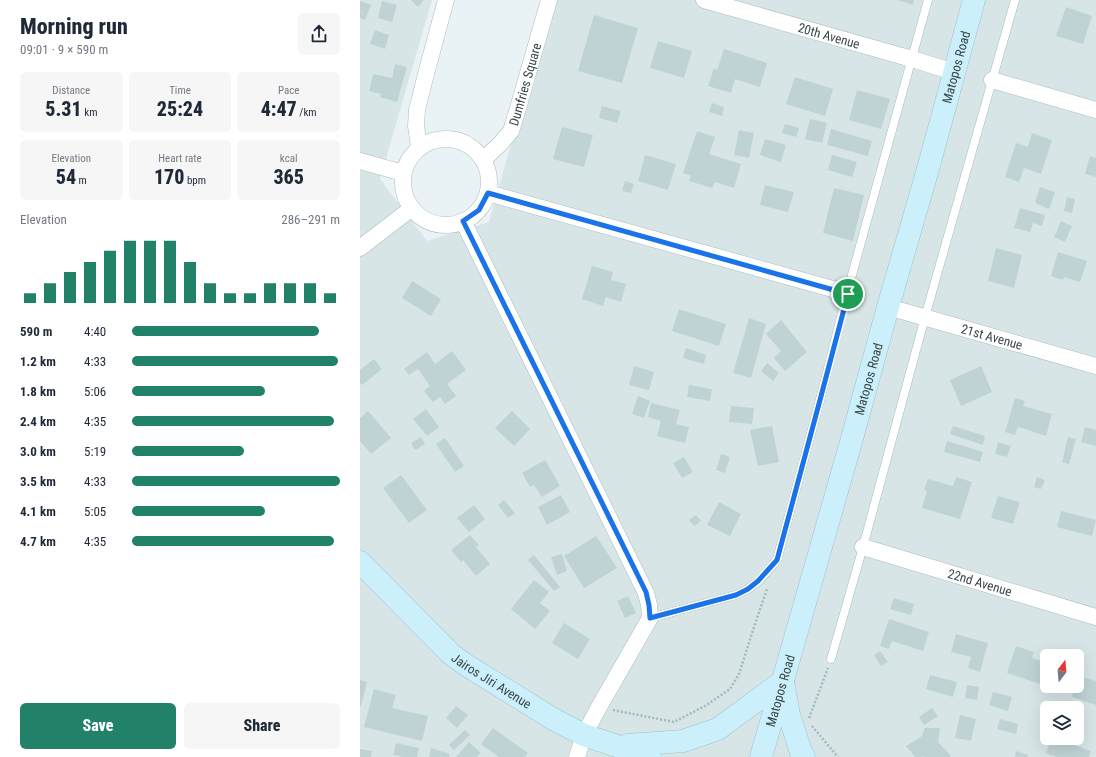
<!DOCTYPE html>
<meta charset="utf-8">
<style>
:root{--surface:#fff;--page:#f6f6f7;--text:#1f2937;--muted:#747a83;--accent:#228269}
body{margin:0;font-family:"Roboto Condensed",sans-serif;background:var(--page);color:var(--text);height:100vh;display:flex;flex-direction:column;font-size:15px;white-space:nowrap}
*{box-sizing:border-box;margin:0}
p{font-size:13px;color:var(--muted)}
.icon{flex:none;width:22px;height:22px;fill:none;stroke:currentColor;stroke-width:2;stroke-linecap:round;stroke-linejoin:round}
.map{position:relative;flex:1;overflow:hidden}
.side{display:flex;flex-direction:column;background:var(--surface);width:360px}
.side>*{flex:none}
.needle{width:26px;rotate:16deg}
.controls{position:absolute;left:680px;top:649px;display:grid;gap:8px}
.controls a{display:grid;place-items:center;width:44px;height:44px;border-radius:6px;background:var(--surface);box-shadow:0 4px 16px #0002;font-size:20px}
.pin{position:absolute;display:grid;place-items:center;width:34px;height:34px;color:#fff;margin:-17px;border:2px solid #fff;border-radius:50%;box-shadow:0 1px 4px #0007}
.round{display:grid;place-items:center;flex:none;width:42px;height:42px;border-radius:6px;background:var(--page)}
.headline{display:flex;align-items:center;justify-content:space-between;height:68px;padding:0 20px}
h1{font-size:22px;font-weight:800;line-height:30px}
.stats{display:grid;grid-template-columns:repeat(3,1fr);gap:6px;height:68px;padding:4px 20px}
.stats div{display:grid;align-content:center;border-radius:6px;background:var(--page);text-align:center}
.stats b{font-size:20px;font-weight:800}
.stats small{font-size:11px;font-weight:400}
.stats p{font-size:11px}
.chart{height:112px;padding:8px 20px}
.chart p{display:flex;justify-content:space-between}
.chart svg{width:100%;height:72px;margin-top:4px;stroke:var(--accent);stroke-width:6}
.cta{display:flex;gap:8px;margin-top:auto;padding:8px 20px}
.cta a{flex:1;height:46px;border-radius:6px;background:var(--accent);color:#fff;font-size:16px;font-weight:800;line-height:46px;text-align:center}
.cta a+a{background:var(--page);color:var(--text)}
ul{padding:0 20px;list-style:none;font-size:13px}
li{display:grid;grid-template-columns:64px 48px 1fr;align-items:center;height:30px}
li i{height:10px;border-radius:5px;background:var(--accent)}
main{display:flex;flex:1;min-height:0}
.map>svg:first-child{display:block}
.residential{fill:#d8e5e7;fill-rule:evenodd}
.building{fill:#bfd3d5}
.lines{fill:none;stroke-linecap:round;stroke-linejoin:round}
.lane-casing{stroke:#acbcbf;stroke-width:9}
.street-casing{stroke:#acbcbf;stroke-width:17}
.secondary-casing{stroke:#99c2ce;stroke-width:23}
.path{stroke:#9ebbc0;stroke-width:2.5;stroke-dasharray:2 2;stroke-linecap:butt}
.lane{stroke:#fff;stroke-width:8}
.street{stroke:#fff;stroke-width:16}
.secondary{stroke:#cbf0fc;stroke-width:22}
.route-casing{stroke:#fff;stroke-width:8}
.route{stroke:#1a73e8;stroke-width:5}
.labels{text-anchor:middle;stroke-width:4;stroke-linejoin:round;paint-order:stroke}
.street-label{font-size:13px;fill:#384647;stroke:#fff}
</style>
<main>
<section class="side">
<div class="headline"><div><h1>Morning run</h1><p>09:01 · 9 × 590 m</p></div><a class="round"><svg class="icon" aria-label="share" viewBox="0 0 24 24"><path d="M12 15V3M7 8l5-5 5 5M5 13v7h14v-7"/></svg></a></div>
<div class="stats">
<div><p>Distance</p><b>5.31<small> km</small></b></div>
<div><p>Time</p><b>25:24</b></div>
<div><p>Pace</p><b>4:47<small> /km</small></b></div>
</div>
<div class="stats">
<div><p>Elevation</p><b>54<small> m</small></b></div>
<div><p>Heart rate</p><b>170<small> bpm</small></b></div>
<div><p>kcal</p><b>365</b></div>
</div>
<div class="chart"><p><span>Elevation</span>286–291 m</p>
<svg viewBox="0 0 160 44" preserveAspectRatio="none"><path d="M5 44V38M15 44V32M25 44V25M35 44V19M45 44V12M55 44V6M65 44V6M75 44V6M85 44V19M95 44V32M105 44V38M115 44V38M125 44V32M135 44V32M145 44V32M155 44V38"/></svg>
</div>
<ul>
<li><b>590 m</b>4:40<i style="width:90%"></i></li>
<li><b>1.2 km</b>4:33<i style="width:99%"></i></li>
<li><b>1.8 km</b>5:06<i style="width:64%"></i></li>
<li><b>2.4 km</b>4:35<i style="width:97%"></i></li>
<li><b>3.0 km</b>5:19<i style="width:54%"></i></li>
<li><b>3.5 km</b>4:33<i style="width:100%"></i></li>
<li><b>4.1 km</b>5:05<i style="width:64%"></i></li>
<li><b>4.7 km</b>4:35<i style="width:97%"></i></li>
</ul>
<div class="cta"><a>Save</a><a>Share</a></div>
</section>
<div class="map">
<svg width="736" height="757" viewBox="0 0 736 757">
<rect width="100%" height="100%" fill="#e9f2f4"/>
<path class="residential" d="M0,0H72L20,179L67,241L129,222L192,0H736V757H0ZM687,656H717V686H687ZM687,708H717V738H687Z"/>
<g class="building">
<polygon points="51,0 64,0 58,7"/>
<polygon points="537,0 554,0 553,5"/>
<polygon points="0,1 11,5 5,20 0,18"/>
<polygon points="22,1 37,5 32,22 18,18"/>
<polygon points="706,7 732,16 723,44 696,36"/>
<polygon points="234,15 278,28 262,83 218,71"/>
<polygon points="15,30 29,35 25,49 10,44"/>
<polygon points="298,41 332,51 324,78 290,68"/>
<polygon points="364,49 407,63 400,87 375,79 371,93 348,86 354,68 357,70"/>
<polygon points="35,64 47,67 37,102 20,97 21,94 9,91 13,74 32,78"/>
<polygon points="435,77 473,89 465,116 426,104"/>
<polygon points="497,90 530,99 521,129 489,120"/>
<polygon points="352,103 364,107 362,116 349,112"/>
<polygon points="242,106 261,111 257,123 239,118"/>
<polygon points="450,119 467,123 462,143 445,139"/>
<polygon points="425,124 439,128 436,137 422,133"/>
<polygon points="202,127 233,135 224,167 193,159"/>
<polygon points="471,129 512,141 508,156 467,145"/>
<polygon points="379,130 394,133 389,158 374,155"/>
<polygon points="337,131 355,137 349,154 381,164 374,188 355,182 352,188 329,181 331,176 323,173"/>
<polygon points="672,133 692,140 681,174 664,168 659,182 645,177 656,143 668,147"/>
<polygon points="405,139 426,145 421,162 400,155"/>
<polygon points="285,155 316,164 308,190 278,181"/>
<polygon points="472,155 497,162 492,177 468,170"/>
<polygon points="730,156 736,158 736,177 725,174"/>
<polygon points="265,181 274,184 271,193 262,191"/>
<polygon points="405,185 434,192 428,212 400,205"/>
<polygon points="680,187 695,192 689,209 675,203"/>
<polygon points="474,188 504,195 493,241 463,233"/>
<polygon points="707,197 715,199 712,213 704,211"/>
<polygon points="660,208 685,215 682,226 673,223 670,232 654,228"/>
<polygon points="701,221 712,226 705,242 694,237"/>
<polygon points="636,248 662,255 654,288 628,281"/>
<polygon points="698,252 727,261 720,282 704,277 703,280 691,276"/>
<polygon points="232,266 253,272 251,280 266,284 261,302 246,297 243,306 222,299"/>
<polygon points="52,281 81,299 71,316 42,298"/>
<polygon points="319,309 366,324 359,346 312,331"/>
<polygon points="389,318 406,324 391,378 373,373"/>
<polygon points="421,320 447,352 425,371 414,358 421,351 406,334"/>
<polygon points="326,348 346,355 344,364 323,358"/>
<polygon points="92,351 106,370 87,384 96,396 85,404 80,397 73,402 64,391 70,386 58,369 49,375 44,369 67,352 75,364"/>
<polygon points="14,359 22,369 2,385 0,383 0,370"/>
<polygon points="407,363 419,373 413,381 401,371"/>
<polygon points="274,366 294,372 289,390 269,385"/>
<polygon points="621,366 632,392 601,406 590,380"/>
<polygon points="329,385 352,389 350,401 327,397"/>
<polygon points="278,396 290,401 284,418 272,414"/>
<polygon points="655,398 665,401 663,406 692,414 686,436 658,427 655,435 645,432"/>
<polygon points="291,403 320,410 316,424 329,427 325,443 297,436 301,421 288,417"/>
<polygon points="371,406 394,408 392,424 369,422"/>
<polygon points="66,409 79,427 67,436 53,419"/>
<polygon points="8,411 31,438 11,454 0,441 0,418"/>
<polygon points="152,411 170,429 154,446 135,428"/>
<polygon points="412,426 419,462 398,466 390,430"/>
<polygon points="593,426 625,436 623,445 590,434"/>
<polygon points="725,427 736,430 736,446 721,442"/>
<polygon points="61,437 65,444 55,450 51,443"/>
<polygon points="708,437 716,439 709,464 702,462"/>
<polygon points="85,438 104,466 95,472 76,444"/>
<polygon points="587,441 623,452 620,462 584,452"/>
<polygon points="638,442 651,446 647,457 635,454"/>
<polygon points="361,454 370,457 365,473 356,470"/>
<polygon points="324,457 333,472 322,478 313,463"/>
<polygon points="185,460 200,486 182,497 174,485 170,487 162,473"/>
<polygon points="41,475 67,510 49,523 23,488"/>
<polygon points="596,477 612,482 600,519 562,508 567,491 564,490 568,479 593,486"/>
<polygon points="677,477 685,480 681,489 674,487"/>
<polygon points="201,495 210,512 187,525 178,507"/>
<polygon points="638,496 660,502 653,524 631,518"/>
<polygon points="144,500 155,513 148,518 138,505"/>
<polygon points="359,502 381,514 370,536 347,525"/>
<polygon points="114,505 125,519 109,532 97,518"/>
<polygon points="701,511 736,520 732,536 697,527"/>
<polygon points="336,515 341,521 334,526 329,520"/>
<polygon points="110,535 119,545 116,547 130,564 116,576 103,560 101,562 91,550"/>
<polygon points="236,536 257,568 224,588 204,556"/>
<polygon points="202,554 207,571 197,575 191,557"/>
<polygon points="174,555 200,587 194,591 168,560"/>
<polygon points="174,580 189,592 180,603 190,611 175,629 151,609"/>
<polygon points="268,596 276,613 265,618 257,601"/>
<polygon points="534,598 554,604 551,615 530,609"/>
<polygon points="529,619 569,632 563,651 532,641 529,649 520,646"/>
<polygon points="204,623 230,639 218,659 192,643"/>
<polygon points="596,634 628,643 620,672 608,668 611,657 591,652"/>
<polygon points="656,646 674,652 672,658 687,663 687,672 683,685 647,673"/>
<polygon points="520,651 528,662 521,666 514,655"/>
<polygon points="570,675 597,682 593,697 566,689"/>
<polygon points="718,676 736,681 736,705 712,697 715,686 717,686"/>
<polygon points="0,680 7,682 1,706 0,706"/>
<polygon points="607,685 619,687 617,700 605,698"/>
<polygon points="14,689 36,695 32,708 68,716 62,741 4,727"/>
<polygon points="633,692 652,697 648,711 629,705"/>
<polygon points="96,706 108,715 97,728 86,718"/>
<polygon points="572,708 578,716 564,725 559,717"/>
<polygon points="600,715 616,719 611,741 595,738"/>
<polygon points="640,719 658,724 656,734 637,729"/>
<polygon points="133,728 168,753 165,757 139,757 121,744"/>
<polygon points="565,728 580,728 578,742 591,756 589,757 564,757 563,756 561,757 555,757 546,746 562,736"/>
<polygon points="105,730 110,735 94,750 89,745"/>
<polygon points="692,738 695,738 731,751 729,757 697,757 686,753"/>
<polygon points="109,742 121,753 117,757 96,757"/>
<polygon points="36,743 59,748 57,757 43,757 33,755"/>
<polygon points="71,748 90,754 89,757 69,757"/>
<polygon points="0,749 12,751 11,757 0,757"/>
<polygon points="656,751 668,755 667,757 655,757"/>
</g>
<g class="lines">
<defs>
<g id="lane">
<polyline points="290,618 376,595 388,589 399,581 417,560 460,400 487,293 568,0"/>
<polyline points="471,659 503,547 565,317 655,0"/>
</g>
<g id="street">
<path id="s1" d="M344,0L552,59L594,72"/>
<polyline points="632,80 736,110"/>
<circle cx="86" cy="182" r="43"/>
<polyline points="59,147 56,126 57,110 66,74 86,0"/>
<path id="s2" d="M123,160L141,143L151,131L156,115L189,0"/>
<polyline points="0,161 43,173"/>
<polyline points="128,193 487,293"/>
<polyline points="103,221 286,593 289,605 290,618 239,707 224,735 217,757"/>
<polyline points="0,248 52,208"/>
<path id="s3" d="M528,307L736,366"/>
<path id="s4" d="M503,547L736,617"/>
</g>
<g id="secondary">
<path id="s5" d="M0,562L91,654L106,665L193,719L224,735L290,757"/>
<polyline points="424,687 429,715 441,752 444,757"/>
<polyline points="268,745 323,741 358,729 423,681"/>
<path id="s6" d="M401,757L491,442L528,307L568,169L614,0"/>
</g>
</defs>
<use href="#lane" class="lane-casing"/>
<use href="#street" class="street-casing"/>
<use href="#secondary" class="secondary-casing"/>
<g class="path">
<polyline points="253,710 314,722 345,706 370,689 379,674 395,624 407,589"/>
<polyline points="449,718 468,668"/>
<polyline points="452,726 478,757"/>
</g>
<use href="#lane" class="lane"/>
<use href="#street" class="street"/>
<use href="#secondary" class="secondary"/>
</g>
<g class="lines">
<defs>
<polygon id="route" points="128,193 488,294 460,400 417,560 398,581 388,589 376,595 290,618 289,605 286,592 103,221 119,210"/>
</defs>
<use href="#route" class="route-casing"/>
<use href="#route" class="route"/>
</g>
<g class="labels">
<g class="street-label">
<text dy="5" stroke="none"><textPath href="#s1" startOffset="130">20th Avenue</textPath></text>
<text dy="5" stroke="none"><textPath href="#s6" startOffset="717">Matopos Road</textPath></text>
<text dy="5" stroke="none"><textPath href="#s2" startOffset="89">Dumfries Square</textPath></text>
<text dy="5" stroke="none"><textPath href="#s3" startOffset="108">21st Avenue</textPath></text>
<text dy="5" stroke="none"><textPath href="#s6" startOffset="393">Matopos Road</textPath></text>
<text dy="5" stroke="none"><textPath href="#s4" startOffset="122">22nd Avenue</textPath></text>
<text dy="5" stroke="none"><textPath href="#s5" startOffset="178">Jairos Jiri Avenue</textPath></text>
<text dy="5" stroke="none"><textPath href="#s6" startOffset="69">Matopos Road</textPath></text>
</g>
</g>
</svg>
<div class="controls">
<a><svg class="needle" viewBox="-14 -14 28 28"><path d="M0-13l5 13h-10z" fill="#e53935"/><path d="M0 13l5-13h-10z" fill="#747a83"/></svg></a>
<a><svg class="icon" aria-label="layers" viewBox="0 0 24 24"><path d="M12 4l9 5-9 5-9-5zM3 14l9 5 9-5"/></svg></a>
</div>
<div class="pin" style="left:488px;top:294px;background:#1e9e55"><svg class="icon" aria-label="arrive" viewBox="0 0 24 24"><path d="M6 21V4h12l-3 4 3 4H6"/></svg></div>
</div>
</main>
